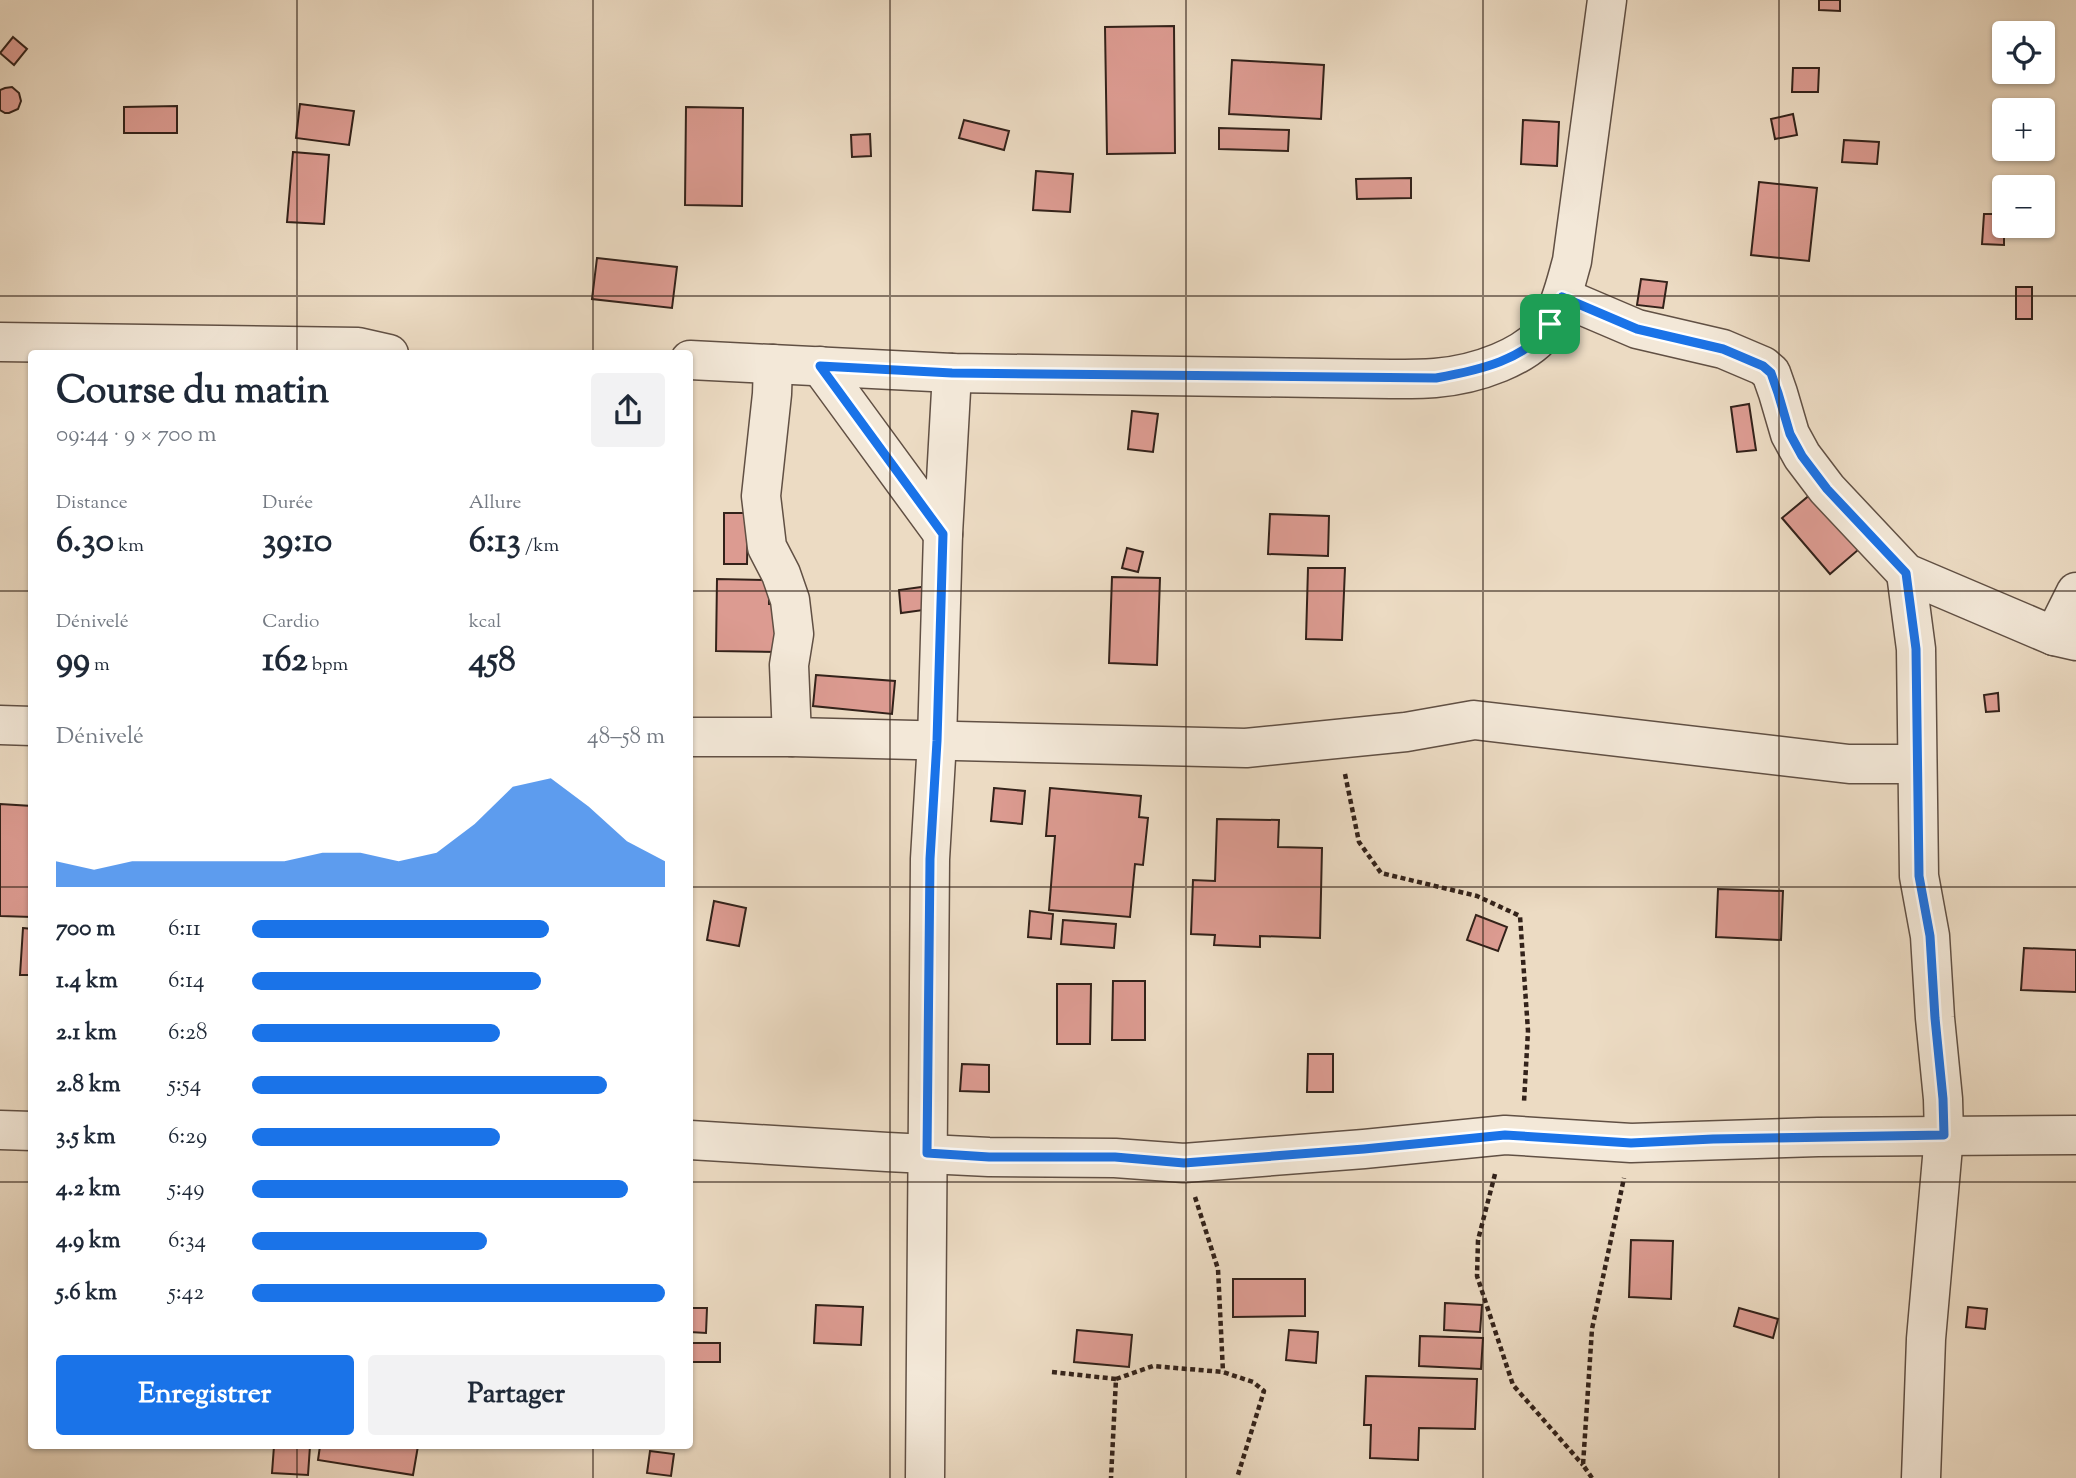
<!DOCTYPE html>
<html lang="fr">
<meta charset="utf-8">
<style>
:root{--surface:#fff;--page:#f2f2f3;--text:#1f2937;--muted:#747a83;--accent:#1a73e8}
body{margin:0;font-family:"Sorts Mill Goudy",serif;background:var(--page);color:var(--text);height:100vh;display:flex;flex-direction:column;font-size:26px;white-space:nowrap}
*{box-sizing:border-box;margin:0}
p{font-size:23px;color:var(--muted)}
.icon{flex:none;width:38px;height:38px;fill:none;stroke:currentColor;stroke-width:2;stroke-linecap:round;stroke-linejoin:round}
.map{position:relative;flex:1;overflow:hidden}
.details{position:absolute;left:28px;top:350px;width:665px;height:1099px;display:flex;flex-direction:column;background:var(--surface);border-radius:7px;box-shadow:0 2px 5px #0004}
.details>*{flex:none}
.fabs{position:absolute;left:1992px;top:21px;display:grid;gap:14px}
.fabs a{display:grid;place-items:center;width:63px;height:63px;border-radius:7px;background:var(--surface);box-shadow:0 2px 5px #0004;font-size:35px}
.pin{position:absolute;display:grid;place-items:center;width:60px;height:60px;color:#fff;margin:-30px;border-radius:14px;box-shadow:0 4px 10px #0006}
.round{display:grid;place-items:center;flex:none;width:74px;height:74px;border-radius:7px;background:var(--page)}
.overview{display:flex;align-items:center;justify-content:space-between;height:119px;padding:0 28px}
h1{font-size:38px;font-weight:700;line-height:52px}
.stats{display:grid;grid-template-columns:repeat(3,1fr);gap:10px;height:119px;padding:7px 28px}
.stats div{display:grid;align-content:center}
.stats b{font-size:35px;font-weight:700}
.stats small{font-size:19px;font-weight:400}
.stats p{font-size:19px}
.chart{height:196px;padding:14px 28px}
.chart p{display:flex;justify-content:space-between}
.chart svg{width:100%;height:126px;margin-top:7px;fill:var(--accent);opacity:.7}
.primary-button{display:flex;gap:14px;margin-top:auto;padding:14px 28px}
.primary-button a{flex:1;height:80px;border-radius:7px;background:var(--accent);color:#fff;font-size:28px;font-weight:700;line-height:80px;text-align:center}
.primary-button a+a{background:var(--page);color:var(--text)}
ul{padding:0 28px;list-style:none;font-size:23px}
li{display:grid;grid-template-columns:112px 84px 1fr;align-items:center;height:52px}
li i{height:18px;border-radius:9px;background:var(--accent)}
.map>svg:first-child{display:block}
.building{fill:#dc9b91;stroke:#33221a;stroke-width:2}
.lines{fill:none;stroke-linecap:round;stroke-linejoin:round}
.minor-casing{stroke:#615044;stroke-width:41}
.path{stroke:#33221a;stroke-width:4.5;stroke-dasharray:5 3.5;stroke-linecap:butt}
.minor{stroke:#f3e8d8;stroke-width:38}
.route-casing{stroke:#fff;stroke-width:14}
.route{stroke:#1a73e8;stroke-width:9}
.grid{fill:none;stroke:#33221a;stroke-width:2;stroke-opacity:0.55}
</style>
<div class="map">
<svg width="2076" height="1478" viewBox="0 0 2076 1478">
<rect width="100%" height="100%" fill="#ecdbc3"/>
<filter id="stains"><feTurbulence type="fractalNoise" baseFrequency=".00286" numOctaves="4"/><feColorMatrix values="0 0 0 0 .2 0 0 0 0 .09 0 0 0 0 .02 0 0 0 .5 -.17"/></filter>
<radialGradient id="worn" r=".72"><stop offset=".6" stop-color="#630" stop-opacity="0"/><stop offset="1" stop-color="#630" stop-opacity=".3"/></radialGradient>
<g class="building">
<polygon points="1819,0 1840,0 1840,11 1819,10"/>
<polygon points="1174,26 1175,153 1107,154 1105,27"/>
<polygon points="13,37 27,49 14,65 0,53"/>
<polygon points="1232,60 1324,65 1321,119 1229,114"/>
<polygon points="1793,68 1819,68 1818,92 1792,92"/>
<polygon points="12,87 19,93 21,101 18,109 9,113 5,113 0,110 0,90 5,88"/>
<polygon points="300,104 354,111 349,145 296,138"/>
<polygon points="177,106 177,133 124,133 124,107"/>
<polygon points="686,107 743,108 742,206 685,205"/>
<polygon points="1793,114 1797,135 1775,139 1771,119"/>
<polygon points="964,120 1009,131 1004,150 959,138"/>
<polygon points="1523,120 1559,122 1557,166 1521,164"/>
<polygon points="1219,128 1289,130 1288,151 1219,149"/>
<polygon points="870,134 871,156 852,157 851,135"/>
<polygon points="1844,140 1879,142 1877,164 1842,162"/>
<polygon points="293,152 329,155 324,224 287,222"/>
<polygon points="1036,171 1073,174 1070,212 1033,210"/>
<polygon points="1411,178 1411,198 1357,199 1356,179"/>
<polygon points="1759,182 1817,188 1809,261 1751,255"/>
<polygon points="1984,214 2004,214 2004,245 1982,244"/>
<polygon points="597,258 677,267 672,308 592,299"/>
<polygon points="1641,279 1667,282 1663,308 1637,305"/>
<rect x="2016" y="287" width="16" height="32"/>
<polygon points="1749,404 1756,450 1737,452 1731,407"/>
<polygon points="1132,411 1158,414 1153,452 1128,449"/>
<polygon points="1811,494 1858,550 1830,574 1782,518"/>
<polygon points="724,513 748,513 747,564 724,564"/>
<polygon points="1270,514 1329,516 1328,556 1268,554"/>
<polygon points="1127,548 1143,552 1138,572 1122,568"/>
<polygon points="1308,568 1345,568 1342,640 1306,639"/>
<polygon points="1112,577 1160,578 1157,665 1109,663"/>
<polygon points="717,579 769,580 769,604 779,604 778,652 716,651"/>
<polygon points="929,586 931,609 901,613 899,590"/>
<polygon points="816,675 895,681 892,714 813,706"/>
<polygon points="1998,693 1999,711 1986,712 1984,695"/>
<polygon points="994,788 1025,791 1022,824 991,821"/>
<polygon points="1050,788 1141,796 1139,817 1148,818 1143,865 1135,864 1130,917 1049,910 1055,836 1046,836"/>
<polygon points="0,804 32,806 32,917 0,916"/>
<polygon points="1217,819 1279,820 1278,847 1322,848 1320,938 1260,936 1260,947 1214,945 1215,935 1191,934 1193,880 1215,881"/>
<polygon points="1718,889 1783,891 1781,940 1716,937"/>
<polygon points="714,901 746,908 739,946 707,940"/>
<polygon points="1030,911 1053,914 1051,939 1028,937"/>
<polygon points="1476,915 1507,927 1498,951 1467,940"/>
<polygon points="1063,920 1116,924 1114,948 1061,944"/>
<polygon points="23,928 32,929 32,975 20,975"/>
<polygon points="2024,948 2076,950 2076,992 2021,990"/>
<polygon points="1113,981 1145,981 1145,1040 1112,1040"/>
<polygon points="1057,984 1091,984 1090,1044 1057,1044"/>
<polygon points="1308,1054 1333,1054 1333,1092 1307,1092"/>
<polygon points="962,1064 989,1065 989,1092 960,1091"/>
<polygon points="1631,1240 1673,1241 1671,1299 1629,1297"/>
<polygon points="1233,1279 1305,1279 1305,1316 1233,1317"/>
<polygon points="1445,1303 1482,1305 1480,1332 1444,1330"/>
<polygon points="816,1305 863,1307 861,1345 814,1343"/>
<polygon points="1968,1307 1987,1309 1985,1329 1966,1327"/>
<polygon points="690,1308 707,1308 706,1333 690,1332"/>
<polygon points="1739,1308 1778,1319 1773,1338 1734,1326"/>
<polygon points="1077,1330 1132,1335 1129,1367 1074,1362"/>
<polygon points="1289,1330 1318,1332 1316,1363 1286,1360"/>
<polygon points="1420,1336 1483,1338 1481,1369 1419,1366"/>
<rect x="690" y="1343" width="30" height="19"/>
<polygon points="1366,1376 1477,1379 1475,1429 1419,1428 1418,1460 1370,1458 1371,1425 1364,1425"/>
<polygon points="274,1446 310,1446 308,1475 272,1473"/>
<polygon points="320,1446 418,1446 413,1475 318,1460"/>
<polygon points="650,1451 674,1454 671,1476 647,1473"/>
</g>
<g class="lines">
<defs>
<g id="minor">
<polyline points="1562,297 1637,329 1723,349 1763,366 1771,373 1778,393 1790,434 1802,456 1827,489 1906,573 2054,636 2076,641"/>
<polyline points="0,342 358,347 389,354"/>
<path d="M690,360L952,373L1391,379C1406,379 1421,379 1435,378C1473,375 1530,358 1550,324C1561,305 1566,282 1572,261L1607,0"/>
<polyline points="773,364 772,394 761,496 767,547 781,574 790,600 794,634 789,665 792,737"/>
<polyline points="820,366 943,534"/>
<polyline points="1906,573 1916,649 1919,876 1930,936 1935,1018 1943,1099 1944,1135 1926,1339 1921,1478"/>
<polyline points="2054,636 2076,592"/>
<polyline points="0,725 32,726"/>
<polyline points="690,737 792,737 1246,748 1406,732 1474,720 1849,764 1917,764"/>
<polyline points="0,1130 32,1131"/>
<polyline points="690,1140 887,1152 989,1157 1115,1158 1184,1163 1364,1149 1505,1135 1631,1143 1818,1137 2076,1135"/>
<polyline points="925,1478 930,859 937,741 943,534 952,373"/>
</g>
</defs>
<use href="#minor" class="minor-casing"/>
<g class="path">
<polyline points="1345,774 1359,842 1381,873 1477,896 1520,916 1528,1031 1524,1102"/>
<polyline points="1495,1174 1478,1240 1477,1276 1513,1385 1583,1465"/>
<polyline points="1195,1197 1218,1269 1223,1372"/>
<polyline points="1052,1372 1116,1379 1111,1478"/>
<polyline points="1116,1379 1153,1366 1223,1372 1253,1382 1264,1391 1237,1478"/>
<polyline points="1592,1478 1583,1465 1592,1329 1624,1178"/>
</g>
<use href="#minor" class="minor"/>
</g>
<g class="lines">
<defs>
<path id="route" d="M1562,297L1637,329L1723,349L1763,366L1771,373L1778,393L1790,434L1802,456L1827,489L1906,573L1916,649L1919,876L1930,936L1935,1018L1943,1099L1944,1135L1713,1139L1631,1143L1505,1135L1364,1149L1184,1163L1115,1157H989L927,1153L930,859L937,741L943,534L820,366L952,373L1436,378C1475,371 1530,360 1551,322C1555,314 1558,305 1562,297Z"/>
</defs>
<use href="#route" class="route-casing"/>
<use href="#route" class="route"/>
</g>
<path class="grid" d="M297,0V354M593,0V354M890,0V1478M1186,0V1478M1483,0V1478M1779,0V1478M0,296H2076M0,591H32M690,591H2076M0,887H32M690,887H2076M0,1182H32M690,1182H2076M297,1446V1478M593,1446V1478"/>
<rect width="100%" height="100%" filter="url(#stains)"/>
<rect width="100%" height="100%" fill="url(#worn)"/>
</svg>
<div class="fabs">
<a><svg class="icon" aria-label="locate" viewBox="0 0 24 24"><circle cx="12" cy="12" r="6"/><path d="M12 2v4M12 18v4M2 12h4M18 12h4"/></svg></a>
<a>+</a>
<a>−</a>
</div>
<div class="pin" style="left:1550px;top:324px;background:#1e9e55"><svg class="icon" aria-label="arrive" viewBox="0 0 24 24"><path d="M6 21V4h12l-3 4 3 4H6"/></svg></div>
<section class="details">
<div class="overview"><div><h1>Course du matin</h1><p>09:44 · 9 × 700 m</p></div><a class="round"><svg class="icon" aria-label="share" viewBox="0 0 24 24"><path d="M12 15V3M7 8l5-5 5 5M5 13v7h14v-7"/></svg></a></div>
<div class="stats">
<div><p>Distance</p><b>6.30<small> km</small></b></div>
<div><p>Durée</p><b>39:10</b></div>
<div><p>Allure</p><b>6:13<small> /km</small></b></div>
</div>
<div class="stats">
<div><p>Dénivelé</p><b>99<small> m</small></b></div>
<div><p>Cardio</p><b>162<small> bpm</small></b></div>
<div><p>kcal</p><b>458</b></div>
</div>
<div class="chart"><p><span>Dénivelé</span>48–58 m</p>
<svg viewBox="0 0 160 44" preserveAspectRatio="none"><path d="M0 44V35L10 38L20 35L30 35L40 35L50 35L60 35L70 32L80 32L90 35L100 32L110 22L120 9L130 6L140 16L150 28L160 35V44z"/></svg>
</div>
<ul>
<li><b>700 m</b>6:11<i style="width:72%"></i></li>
<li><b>1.4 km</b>6:14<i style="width:70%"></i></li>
<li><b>2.1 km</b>6:28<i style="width:60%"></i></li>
<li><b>2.8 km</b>5:54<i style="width:86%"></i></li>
<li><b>3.5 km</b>6:29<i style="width:60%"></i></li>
<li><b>4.2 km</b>5:49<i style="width:91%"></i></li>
<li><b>4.9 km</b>6:34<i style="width:57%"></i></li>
<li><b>5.6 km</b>5:42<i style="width:100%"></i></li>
</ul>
<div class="primary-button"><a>Enregistrer</a><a>Partager</a></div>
</section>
</div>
